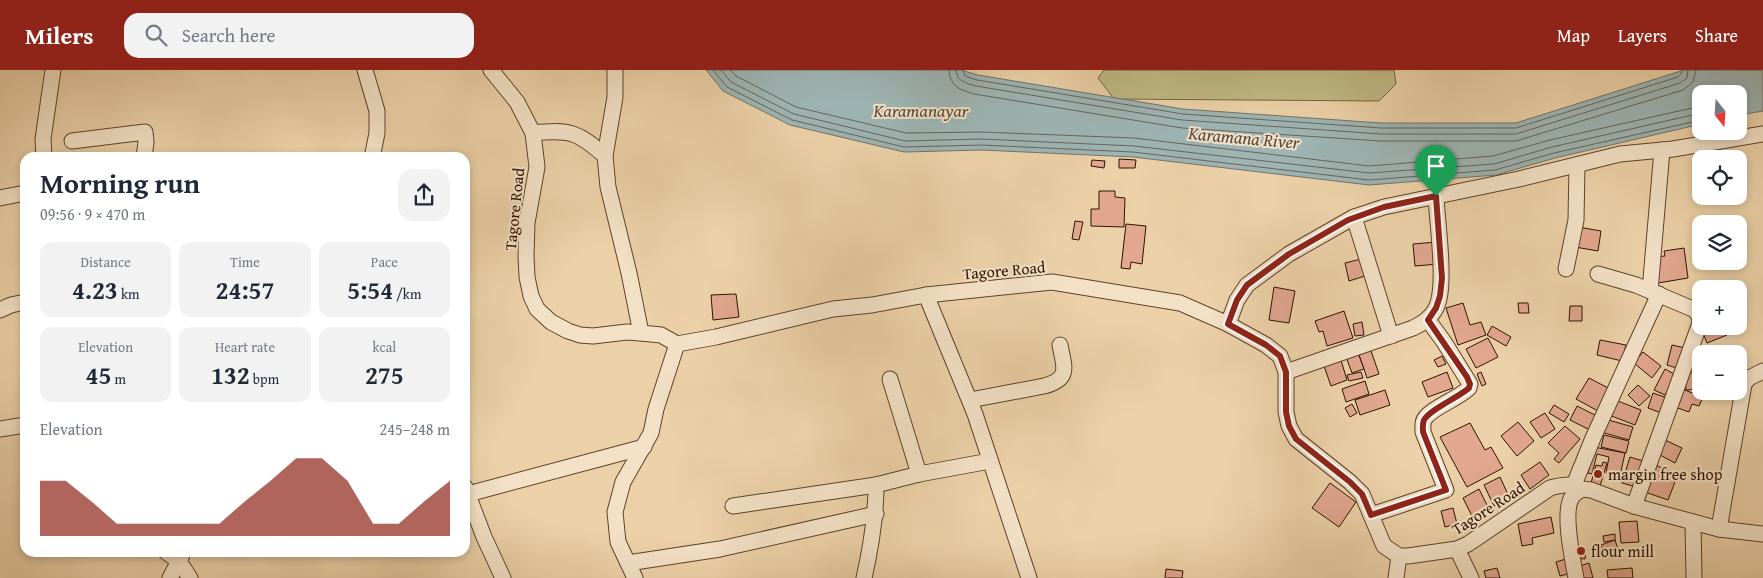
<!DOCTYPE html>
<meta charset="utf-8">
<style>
:root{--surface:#fff;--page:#f2f2f3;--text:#1f2937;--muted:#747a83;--accent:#8f2418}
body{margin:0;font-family:"Gentium Book Plus",serif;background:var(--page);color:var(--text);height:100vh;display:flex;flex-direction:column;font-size:19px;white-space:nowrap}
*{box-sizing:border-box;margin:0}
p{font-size:16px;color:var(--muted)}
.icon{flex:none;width:28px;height:28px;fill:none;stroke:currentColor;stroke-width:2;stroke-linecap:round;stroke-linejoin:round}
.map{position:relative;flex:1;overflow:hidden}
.drawer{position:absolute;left:20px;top:82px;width:450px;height:405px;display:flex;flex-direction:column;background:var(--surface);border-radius:15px;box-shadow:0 2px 8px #0003}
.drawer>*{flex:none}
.needle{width:32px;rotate:163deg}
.controls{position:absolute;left:1692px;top:15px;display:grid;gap:10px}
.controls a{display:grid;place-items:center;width:55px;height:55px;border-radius:10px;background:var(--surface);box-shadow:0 2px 8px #0003;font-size:25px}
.pin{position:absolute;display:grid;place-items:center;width:42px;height:42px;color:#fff;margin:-51px -21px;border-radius:50% 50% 50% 0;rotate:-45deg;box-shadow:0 0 5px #0007}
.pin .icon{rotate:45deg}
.round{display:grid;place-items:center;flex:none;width:52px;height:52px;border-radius:15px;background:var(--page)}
.summary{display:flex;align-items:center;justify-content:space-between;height:85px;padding:0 20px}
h1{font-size:28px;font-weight:700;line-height:38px}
.stats{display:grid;grid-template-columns:repeat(3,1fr);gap:8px;height:85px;padding:5px 20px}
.stats div{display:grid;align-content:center;border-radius:12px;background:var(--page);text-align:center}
.stats b{font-size:25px;font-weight:700}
.stats small{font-size:14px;font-weight:400}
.stats p{font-size:14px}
.chart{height:140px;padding:10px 20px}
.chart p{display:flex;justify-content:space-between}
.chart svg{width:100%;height:90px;margin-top:5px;fill:var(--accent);opacity:.7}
header{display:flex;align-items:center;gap:30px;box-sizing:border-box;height:70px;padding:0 25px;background:var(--accent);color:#fff}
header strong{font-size:24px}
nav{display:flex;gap:28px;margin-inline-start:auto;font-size:18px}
.search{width:350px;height:45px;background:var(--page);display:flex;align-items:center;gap:12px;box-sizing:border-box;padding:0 18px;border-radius:15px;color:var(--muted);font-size:19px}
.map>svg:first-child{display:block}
.green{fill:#bfb983;stroke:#766642}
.water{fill:#9db4b3;stroke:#71746b}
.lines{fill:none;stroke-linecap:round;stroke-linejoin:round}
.shore{stroke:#66645a;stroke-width:1}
.building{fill:#e1a78f;stroke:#2e1300}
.minor-casing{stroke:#5e422a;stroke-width:17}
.minor{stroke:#f3e1c6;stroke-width:15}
.route-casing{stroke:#fff;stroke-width:10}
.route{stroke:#8f2418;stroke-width:6}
.poi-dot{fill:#8f2418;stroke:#f3e1c6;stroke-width:2}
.labels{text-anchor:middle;stroke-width:4;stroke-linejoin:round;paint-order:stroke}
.street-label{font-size:16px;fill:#2e1300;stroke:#f3e1c6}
.poi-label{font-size:16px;fill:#2e1300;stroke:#f3e1c6;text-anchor:start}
.water-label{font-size:18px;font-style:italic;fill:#554b3f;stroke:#f3e1c6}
</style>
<header>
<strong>Milers</strong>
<div class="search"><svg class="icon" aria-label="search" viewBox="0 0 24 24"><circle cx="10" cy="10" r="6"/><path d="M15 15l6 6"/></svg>Search here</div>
<nav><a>Map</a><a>Layers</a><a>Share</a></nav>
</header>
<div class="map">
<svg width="1763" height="508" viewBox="0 0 1763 508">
<rect width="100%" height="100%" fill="#ecd1a8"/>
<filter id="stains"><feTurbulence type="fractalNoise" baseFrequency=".004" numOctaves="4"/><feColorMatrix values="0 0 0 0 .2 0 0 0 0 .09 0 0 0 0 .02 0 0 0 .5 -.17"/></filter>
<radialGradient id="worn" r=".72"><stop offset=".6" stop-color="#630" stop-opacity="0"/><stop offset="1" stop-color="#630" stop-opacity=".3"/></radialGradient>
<polygon class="green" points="1104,0 1394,0 1396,14 1379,31 1114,29 1098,8"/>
<polygon class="water" points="706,0 961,0 978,5 1183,39 1381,53 1516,53 1684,0 1763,0 1763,41 1739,45 1739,24 1701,24 1701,54 1555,88 1496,105 1369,115 1133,87 981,80 904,82 790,55 723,21"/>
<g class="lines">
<g class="shore">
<polyline points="713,0 727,17 792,50 904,77 981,75 1133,82 1369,110 1495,100 1554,83 1701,50"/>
<polyline points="721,0 731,12 794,44 905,71 981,69 1134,76 1369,103 1494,94 1552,77 1701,43"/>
<polyline points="730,0 736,6 796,37 906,63 981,62 1134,68 1369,96 1493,86 1550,70 1701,36"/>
<path d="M949,0C950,16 960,20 974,24L1182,58L1381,71H1516L1683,20L1693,12L1696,0"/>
<path d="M956,0C957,12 966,13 976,16L1182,50L1381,64H1516L1680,13L1687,8L1688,0"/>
<polyline points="963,0 965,6 977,10 1183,44 1381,58 1516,58 1678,7 1681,4 1682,0"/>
</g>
</g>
<g class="building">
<polygon points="1119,89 1136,90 1135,98 1119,98"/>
<polygon points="1092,90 1105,91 1104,98 1091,96"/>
<polygon points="1099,121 1115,121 1115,127 1125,128 1124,157 1091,156 1091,139 1099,139"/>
<polygon points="1075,151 1083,152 1079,170 1072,169"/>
<polygon points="1126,154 1146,156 1142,194 1131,192 1130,199 1121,198"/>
<polygon points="1578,157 1601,161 1598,181 1575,177"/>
<polygon points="1437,172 1439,194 1415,196 1413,174"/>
<polygon points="1684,178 1688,208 1658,213 1654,187 1665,186 1664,181"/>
<polygon points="1361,189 1365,206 1349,211 1345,193"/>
<polygon points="1274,217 1295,221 1289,253 1269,250"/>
<polygon points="736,224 739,247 713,250 711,225"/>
<polygon points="1463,233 1470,255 1481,252 1486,265 1458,275 1446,238"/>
<polygon points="1518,233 1528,233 1529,243 1519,243"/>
<polygon points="1570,236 1582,236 1582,251 1569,251"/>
<polygon points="1344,241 1353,268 1327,276 1323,261 1319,262 1315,251"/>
<polygon points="1362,252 1364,265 1355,266 1353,254"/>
<polygon points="1492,256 1511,267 1506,276 1487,265"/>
<polygon points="1706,256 1724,256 1727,265 1707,273 1701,258"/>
<polygon points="1488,268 1498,287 1476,298 1466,279"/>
<polygon points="1600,270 1626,275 1622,291 1597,285"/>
<polygon points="1672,275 1685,278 1680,299 1667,295"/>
<polygon points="1370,278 1379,304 1367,308 1358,282"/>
<polygon points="1643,282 1661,296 1652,308 1634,293"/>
<polygon points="1358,283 1364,299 1352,303 1346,287"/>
<polygon points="1442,286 1446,294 1438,297 1434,290"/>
<polygon points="1340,287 1347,310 1331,316 1323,293"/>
<polygon points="1697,287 1701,287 1701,298 1696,298"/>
<polygon points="1665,299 1676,305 1665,325 1654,320"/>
<polygon points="1361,302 1363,308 1349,311 1347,305"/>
<polygon points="1447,302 1453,318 1428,327 1422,312"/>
<polygon points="1481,302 1486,314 1482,316 1477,304"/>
<polygon points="1701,302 1701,319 1686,320 1685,303"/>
<polygon points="1589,308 1610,319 1598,341 1576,329"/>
<polygon points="1365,311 1369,324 1346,332 1342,319"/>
<polygon points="1638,315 1650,326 1639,336 1628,325"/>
<polygon points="1682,319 1703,327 1699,336 1692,334 1689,342 1675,337"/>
<polygon points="1385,320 1390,335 1360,345 1355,330"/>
<polygon points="1653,323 1670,329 1664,344 1648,338"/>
<polygon points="1615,330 1641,340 1635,355 1609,345"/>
<polygon points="1352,334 1357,343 1350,347 1345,338"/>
<polygon points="1554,335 1569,344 1564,352 1549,343"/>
<polygon points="1577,336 1597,346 1590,360 1570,350"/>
<polygon points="1545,343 1555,359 1541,368 1530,352"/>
<polygon points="1605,349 1633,357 1629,370 1601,362"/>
<polygon points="1518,352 1534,371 1517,386 1501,366"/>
<polygon points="1470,353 1485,380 1491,377 1503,398 1467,417 1440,367"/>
<polygon points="1565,356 1580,369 1559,393 1554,389 1559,383 1548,373"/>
<polygon points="1604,365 1629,371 1626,383 1601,377"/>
<polygon points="1665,370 1682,378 1675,393 1658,384"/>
<polygon points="1594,377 1625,383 1620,406 1606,403 1609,387 1597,384 1592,404 1588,403"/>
<polygon points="1630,387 1643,391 1636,417 1622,413"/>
<polygon points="1540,392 1549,405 1530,419 1521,405"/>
<polygon points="1603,392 1607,393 1600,416 1591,413 1596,395 1602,396"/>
<polygon points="1655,395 1678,404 1668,430 1645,422"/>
<polygon points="1500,407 1510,429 1494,436 1484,415"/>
<polygon points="1330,413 1356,432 1339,457 1312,438"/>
<polygon points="1479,419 1488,437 1472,446 1463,428"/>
<polygon points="1453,438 1457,454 1445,457 1441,441"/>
<polygon points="1551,447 1554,463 1532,468 1533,474 1522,476 1518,454"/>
<polygon points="1637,451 1639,472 1621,473 1619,452"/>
<polygon points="1615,464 1615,470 1604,472 1603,466"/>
<polygon points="1615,470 1619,482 1605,487 1601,475"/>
<polygon points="1577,477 1586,479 1585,489 1575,488"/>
<polygon points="1566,489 1571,503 1560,506 1556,492"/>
<polygon points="1589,493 1593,508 1581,508 1577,497"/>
<polygon points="1497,498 1500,508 1486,508 1484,501"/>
<polygon points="1632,498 1633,508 1608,508 1607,500"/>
<polygon points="1166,499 1183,501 1182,508 1165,508"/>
</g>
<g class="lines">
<defs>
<g id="minor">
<polyline points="365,0 377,41 377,63 372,88"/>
<path d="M491,0L517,32L533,63L537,97L527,153L526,186L527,207L531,226L537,239L551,252L568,261L580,265L593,266L627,262L641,263L661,265L677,274L716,267L833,239L872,235L926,225L1052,212L1180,233L1228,254L1266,275L1280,286L1286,302V342L1289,356L1296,369L1350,412L1362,424L1384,476L1399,486H1408L1457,479L1468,474L1550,418C1561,415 1570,413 1581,419"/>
<polyline points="615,0 615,27 605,86 608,117 629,203 641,263"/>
<path d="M533,63C570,59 578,62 605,86"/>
<polyline points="72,71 145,62 146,72 144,88"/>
<polyline points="44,88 43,69 53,0"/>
<polyline points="0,128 25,123"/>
<polyline points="1354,147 1391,266"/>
<polyline points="1566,199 1576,150 1577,95"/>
<polyline points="1598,204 1636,215 1695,240 1699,246 1700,253 1634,436"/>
<polyline points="1650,221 1662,80"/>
<polyline points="926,225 975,344 1029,508"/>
<polyline points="0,240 11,235 25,232"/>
<polyline points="1228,254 1237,230 1247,215 1289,184 1354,147 1384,137 1519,109 1620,84 1673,79 1763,64"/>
<path d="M1286,302L1413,258C1423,253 1431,248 1436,238C1447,217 1437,152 1436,126"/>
<polyline points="890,309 919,404"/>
<path d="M970,330L1044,316C1071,309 1064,297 1060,275"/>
<polyline points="0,359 25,355"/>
<polyline points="1574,415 1593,368 1659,224"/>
<polyline points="465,417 484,467 503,508"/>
<polyline points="468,424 644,377"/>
<polyline points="733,436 876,415 919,404 990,391"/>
<path d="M1371,445L1446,420L1423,362C1423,356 1422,351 1426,347C1435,336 1458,329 1469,318L1470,314L1444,272L1428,250"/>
<polyline points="1693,452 1694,508"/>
<polyline points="1719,459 1744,314 1749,308 1763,301"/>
<polyline points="1457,479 1471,508"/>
<polyline points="166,482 179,491 190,508"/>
<polyline points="628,493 720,479 876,444"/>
<polyline points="170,508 182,485"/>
<polyline points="635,508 618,472 615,442 623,412 651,363 656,339 677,274"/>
<path d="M864,508C871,477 876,447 876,415"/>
<polyline points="1396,508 1399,486"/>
<path d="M1576,508C1573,491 1562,442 1572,427C1574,424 1578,422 1581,419L1591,420L1634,436L1719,459L1763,464"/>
</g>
</defs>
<use href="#minor" class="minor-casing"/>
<use href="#minor" class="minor"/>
</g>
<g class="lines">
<defs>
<path id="route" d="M1436,126L1442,208L1440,226L1436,238L1428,250L1467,307L1470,314L1469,318C1459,327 1429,340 1424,350C1422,354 1423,358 1423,362L1446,420L1371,445L1362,424L1350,412L1296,369L1289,356L1286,342V302L1280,286L1266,275L1228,254L1237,230L1247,215L1289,184L1348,150L1384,137Z"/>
</defs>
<use href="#route" class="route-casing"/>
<use href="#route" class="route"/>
</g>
<g class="poi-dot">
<circle cx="1598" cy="404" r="5"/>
<circle cx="1581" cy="481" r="5"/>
</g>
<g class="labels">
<g class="street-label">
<text transform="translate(514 139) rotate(-84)" y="6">Tagore Road</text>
<text transform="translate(1004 200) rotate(-5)" y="6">Tagore Road</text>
<text transform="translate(1488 438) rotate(-33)" y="6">Tagore Road</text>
</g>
<g class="poi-label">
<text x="1608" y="410">margin free shop</text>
<text x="1591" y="487">flour mill</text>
</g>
<g class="water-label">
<text x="921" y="47">Karamanayar</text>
<text transform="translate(1244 68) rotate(5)" y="6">Karamana River</text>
</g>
</g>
<rect width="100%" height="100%" filter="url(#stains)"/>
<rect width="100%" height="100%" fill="url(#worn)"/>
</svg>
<div class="controls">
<a><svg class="needle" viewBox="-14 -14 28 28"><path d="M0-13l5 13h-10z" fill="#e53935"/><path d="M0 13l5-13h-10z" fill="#747a83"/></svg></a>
<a><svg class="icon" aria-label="locate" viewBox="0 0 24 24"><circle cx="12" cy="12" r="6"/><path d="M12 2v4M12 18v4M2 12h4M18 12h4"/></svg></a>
<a><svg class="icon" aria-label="layers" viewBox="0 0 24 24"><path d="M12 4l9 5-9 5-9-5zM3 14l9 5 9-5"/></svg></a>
<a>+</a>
<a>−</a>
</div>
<div class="pin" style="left:1436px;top:126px;background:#1e9e55"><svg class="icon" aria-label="arrive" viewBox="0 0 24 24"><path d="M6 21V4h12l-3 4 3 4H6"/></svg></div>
<section class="drawer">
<div class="summary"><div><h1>Morning run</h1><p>09:56 · 9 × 470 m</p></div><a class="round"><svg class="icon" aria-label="share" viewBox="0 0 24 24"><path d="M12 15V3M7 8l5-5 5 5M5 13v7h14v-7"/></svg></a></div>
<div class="stats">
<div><p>Distance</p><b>4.23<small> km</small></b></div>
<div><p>Time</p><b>24:57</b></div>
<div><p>Pace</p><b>5:54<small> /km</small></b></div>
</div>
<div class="stats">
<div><p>Elevation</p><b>45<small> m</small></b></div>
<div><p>Heart rate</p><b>132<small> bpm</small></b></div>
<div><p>kcal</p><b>275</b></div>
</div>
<div class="chart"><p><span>Elevation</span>245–248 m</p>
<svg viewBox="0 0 160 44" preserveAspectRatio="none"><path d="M0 44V17L10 17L20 27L30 38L40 38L50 38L60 38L70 38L80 27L90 17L100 6L110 6L120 17L130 38L140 38L150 27L160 17V44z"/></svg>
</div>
</section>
</div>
